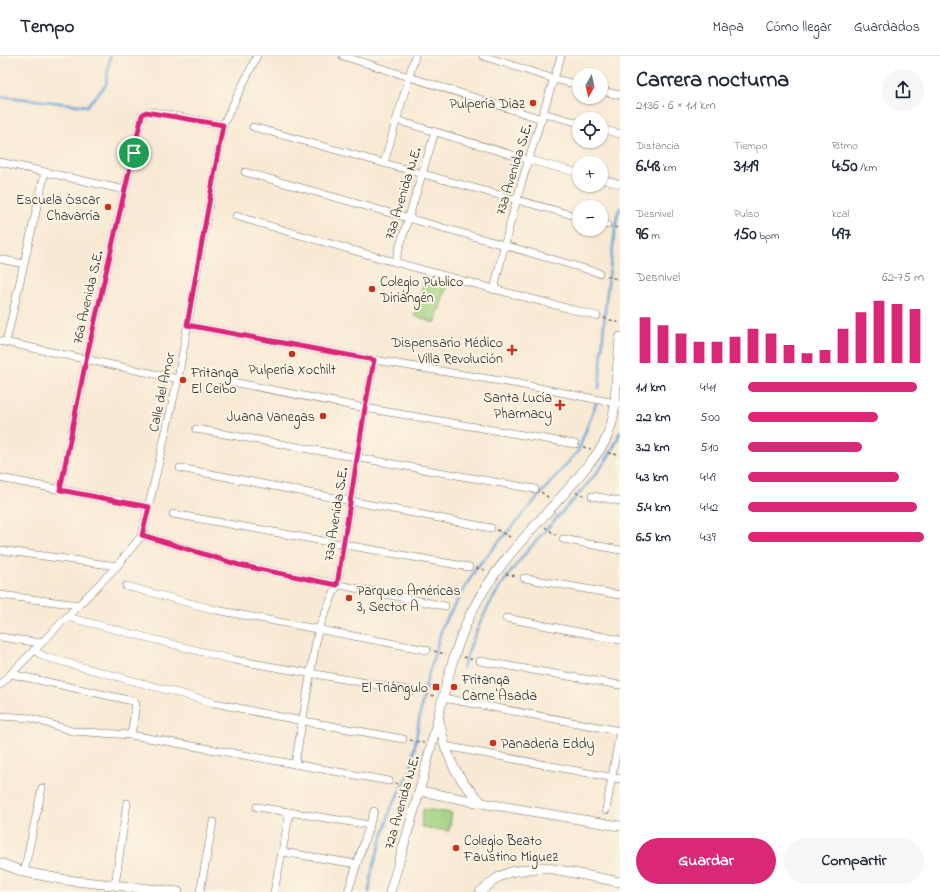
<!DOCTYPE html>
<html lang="es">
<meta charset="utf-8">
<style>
:root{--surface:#fff;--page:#f6f6f7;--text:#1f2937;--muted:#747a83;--line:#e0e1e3;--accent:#db2777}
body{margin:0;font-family:"Indie Flower",sans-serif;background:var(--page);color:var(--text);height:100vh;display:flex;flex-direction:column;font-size:15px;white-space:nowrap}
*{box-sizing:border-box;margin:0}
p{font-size:13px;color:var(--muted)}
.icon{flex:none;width:22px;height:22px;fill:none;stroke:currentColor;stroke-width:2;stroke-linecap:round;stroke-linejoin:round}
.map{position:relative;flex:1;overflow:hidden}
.drawer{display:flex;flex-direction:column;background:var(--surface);width:320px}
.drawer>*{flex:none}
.needle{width:26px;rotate:188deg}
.tools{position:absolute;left:572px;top:12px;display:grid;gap:8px}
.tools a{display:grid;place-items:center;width:36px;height:36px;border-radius:50%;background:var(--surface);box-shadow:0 1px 3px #0004;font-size:20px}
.pin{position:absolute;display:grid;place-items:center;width:34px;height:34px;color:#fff;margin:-17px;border:2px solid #fff;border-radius:50%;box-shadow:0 1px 4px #0007}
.round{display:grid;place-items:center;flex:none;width:42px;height:42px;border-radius:21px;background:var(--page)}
.overview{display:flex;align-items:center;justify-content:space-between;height:68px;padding:0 16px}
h1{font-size:22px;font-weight:700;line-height:30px}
.figures{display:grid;grid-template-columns:repeat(3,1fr);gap:6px;height:68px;padding:4px 16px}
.figures div{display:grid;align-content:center}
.figures b{font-size:17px;font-weight:700}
.figures small{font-size:11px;font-weight:400}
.figures p{font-size:11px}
.chart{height:112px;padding:8px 16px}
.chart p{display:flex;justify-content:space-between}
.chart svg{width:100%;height:72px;margin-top:4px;stroke:var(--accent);stroke-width:6}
.primary-button{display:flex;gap:8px;margin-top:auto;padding:8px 16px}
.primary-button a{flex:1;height:46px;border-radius:24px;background:var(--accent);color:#fff;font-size:16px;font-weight:700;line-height:46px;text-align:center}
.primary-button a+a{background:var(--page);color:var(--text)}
ul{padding:0 16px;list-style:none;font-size:13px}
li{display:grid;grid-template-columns:64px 48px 1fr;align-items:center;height:30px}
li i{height:10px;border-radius:5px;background:var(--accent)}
header{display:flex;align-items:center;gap:24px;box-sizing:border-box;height:56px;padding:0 20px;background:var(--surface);border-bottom:1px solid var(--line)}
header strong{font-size:19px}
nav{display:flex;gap:22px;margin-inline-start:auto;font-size:14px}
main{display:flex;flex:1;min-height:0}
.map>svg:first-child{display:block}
.green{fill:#a0d180;stroke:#667e56}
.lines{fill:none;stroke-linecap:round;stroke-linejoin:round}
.stream{stroke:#65a4d7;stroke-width:2.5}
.minor-casing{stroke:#736e66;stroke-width:8}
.tertiary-casing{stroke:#736e66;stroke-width:10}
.path{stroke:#736e66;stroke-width:1.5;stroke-dasharray:3 3;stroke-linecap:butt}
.minor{stroke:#fff;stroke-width:7}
.tertiary{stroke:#fff;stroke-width:9}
.route-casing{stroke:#fff;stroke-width:8}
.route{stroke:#db2777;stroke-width:5}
.poi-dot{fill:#c8321e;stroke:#fcf5e5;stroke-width:1.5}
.labels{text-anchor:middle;stroke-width:4;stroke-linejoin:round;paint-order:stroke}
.poi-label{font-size:14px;fill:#2b2b2b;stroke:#fcf5e5;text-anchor:end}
.street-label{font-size:14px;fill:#2b2b2b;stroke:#fcf5e5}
</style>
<header>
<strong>Tempo</strong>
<nav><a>Mapa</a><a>Cómo llegar</a><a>Guardados</a></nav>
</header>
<main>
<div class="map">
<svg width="620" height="836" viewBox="0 0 620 836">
<rect width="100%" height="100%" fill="#fcf5e5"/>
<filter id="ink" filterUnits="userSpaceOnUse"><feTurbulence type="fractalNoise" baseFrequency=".025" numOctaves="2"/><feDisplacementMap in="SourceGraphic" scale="8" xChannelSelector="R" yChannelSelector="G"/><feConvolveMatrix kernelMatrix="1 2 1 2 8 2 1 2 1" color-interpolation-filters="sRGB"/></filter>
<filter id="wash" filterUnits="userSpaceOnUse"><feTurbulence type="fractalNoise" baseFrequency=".012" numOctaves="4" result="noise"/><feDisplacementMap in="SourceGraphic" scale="16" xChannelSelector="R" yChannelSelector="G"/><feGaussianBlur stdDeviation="0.9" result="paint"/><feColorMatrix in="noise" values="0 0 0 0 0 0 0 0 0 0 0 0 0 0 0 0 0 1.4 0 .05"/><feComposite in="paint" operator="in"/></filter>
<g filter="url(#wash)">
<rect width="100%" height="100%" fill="#f8e9d4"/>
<g class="green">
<polygon points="425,222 447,229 435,267 414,260"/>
<polygon points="423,753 452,757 449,775 421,771"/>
</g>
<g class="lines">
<g class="stream">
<polyline points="0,41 9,41 87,50 106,29 110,0"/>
<polyline points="599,332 606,243 617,160 620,152"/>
<path d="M463,612C477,566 495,534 525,498C541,478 559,460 576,441C593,422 612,401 620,376"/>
<polyline points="424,634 430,631"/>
<polyline points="369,836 372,815 391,752 411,713 424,634 443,569 477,511 578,395 597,345"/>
</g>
</g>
</g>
<g filter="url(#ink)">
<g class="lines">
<defs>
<g id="minor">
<polyline points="343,0 542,63"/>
<polyline points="483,0 554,23 579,29"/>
<polyline points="601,35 620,39"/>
<polyline points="543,57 579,67"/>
<polyline points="396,64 529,104 579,117"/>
<polyline points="253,71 579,161"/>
<polyline points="601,73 620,78"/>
<polyline points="0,106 125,134"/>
<polyline points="384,107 415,0"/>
<polyline points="245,116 504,189 599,217"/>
<polyline points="601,123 620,128"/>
<path d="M236,160C355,196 476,229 597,260"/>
<polyline points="601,167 607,169"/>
<polyline points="0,203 24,208"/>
<polyline points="395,206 435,76"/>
<path d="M494,234C511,154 537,77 561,0"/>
<polyline points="187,269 374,304 519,328 620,348"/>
<polyline points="0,285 178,323"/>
<polyline points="6,286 45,116"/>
<polyline points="227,325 365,352 575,388"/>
<polyline points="196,373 535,433"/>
<polyline points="180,412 491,472"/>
<polyline points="0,422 149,451"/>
<polyline points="60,434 86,304 142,59 147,56 152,56 223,69"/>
<polyline points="592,440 620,445"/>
<polyline points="173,458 469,511"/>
<polyline points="142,479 239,509 445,550"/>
<polyline points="563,483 620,494"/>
<polyline points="0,494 117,510"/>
<polyline points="524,522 620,539"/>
<polyline points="126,530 216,554 427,594"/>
<polyline points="0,539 79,549"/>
<polyline points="67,561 234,604 413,635"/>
<polyline points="506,562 620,584"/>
<polyline points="0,581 41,587"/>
<polyline points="34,594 45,601 215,647 271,659 403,683"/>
<polyline points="480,605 620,629"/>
<polyline points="11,618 133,645 136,648 131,679"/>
<polyline points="0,629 117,510 142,479 178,323 223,69 257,0"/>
<polyline points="443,642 620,675"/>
<polyline points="0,660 31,662 72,675 131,679 389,725"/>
<polyline points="445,690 620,723"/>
<polyline points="295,708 318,574 337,529 365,352 374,304"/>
<polyline points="257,751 370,769"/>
<polyline points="606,754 620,675"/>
<polyline points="282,796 357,808"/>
<polyline points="24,816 42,732"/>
<polyline points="115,829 127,747"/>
<polyline points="200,836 213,766"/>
<polyline points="274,836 290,756"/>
<polyline points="348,836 374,755"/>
</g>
<g id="tertiary">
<polyline points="439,664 445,690 454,712 463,726 482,747 620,770"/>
<polyline points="420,735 482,747"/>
<polyline points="0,807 24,816 66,824 178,836"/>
<path d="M390,836C403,792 417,747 428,702C441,653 450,600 472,555C498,504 540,466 576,424C588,408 604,393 610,373C615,359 615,345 616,330C617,314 619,298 620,281"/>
<polyline points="480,836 497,822 510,816 543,811 620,826"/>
</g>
</defs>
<use href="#minor" class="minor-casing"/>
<use href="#tertiary" class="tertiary-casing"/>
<g class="path">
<polyline points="614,171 620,173"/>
<polyline points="607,220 620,224"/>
<polyline points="604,262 620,267"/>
<polyline points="583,391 591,393"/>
<polyline points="608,397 620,399"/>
<polyline points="541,436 549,442"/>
<polyline points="576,437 584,439"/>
<polyline points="545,471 556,479"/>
<polyline points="497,474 512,482"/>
<polyline points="476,512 486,514"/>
<polyline points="506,518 516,520"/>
<polyline points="434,595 446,598"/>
<polyline points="464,601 472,603"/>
<polyline points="420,636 434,640"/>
<polyline points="410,684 424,687"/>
<polyline points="395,727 411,732"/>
</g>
<use href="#minor" class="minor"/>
<use href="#tertiary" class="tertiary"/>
</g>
</g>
<g class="lines" filter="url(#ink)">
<defs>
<polygon id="route" points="146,56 223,69 187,269 374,304 365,352 337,529 239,509 142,479 149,451 60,434 86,304 142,59"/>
</defs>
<use href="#route" class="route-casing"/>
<use href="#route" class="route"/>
</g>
<g class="poi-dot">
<circle cx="533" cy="47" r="4"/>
<circle cx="108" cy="151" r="4"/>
<circle cx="372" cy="233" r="4"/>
<path d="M510 288h4v4h4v4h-4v4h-4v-4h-4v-4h4z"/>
<circle cx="292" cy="298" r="4"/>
<circle cx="183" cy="324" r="4"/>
<path d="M558 343h4v4h4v4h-4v4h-4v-4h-4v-4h4z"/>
<circle cx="323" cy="360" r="4"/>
<circle cx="349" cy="542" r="4"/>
<rect x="432" y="627" width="8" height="8" rx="2"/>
<circle cx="454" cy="631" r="4"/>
<circle cx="493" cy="687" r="4"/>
<circle cx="456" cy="792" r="4"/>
</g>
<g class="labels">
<g class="poi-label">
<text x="525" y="52">Pulpería Diaz</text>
<text x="100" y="148">Escuela Óscar<tspan x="100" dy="16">Chavarría</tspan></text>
<text x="380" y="230" text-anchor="start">Colegio Público<tspan x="380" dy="16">Diriangén</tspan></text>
<text x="503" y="291">Dispensario Médico<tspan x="503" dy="16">Villa Revolución</tspan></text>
<text x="292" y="318" text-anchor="middle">Pulpería Xochilt</text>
<text x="191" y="321" text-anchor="start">Fritanga<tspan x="191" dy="16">El Ceibo</tspan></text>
<text x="552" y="346">Santa Lucía<tspan x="552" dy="16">Pharmacy</tspan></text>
<text x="315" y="365">Juana Vanegas</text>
<text x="357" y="539" text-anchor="start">Parqueo Américas<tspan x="357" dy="16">3, Sector A</tspan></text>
<text x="462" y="628" text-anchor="start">Fritanga<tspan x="462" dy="16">Carne Asada</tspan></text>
<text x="428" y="636">El Triángulo</text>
<text x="501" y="692" text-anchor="start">Panadería Eddy</text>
<text x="464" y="789" text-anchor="start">Colegio Beato<tspan x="464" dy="16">Faustino Míguez</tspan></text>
</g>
<g class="street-label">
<text transform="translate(513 113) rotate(-73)" y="5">73a Avenida S.E.</text>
<text transform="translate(402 137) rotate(-73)" y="5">73a Avenida N.E.</text>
<text transform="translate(87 241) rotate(-77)" y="5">76a Avenida S.E.</text>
<text transform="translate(161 336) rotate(-78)" y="5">Calle del Amor</text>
<text transform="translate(335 458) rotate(-81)" y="5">73a Avenida S.E.</text>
<text transform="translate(401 746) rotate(-74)" y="5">72a Avenida N.E.</text>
</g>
</g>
</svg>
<div class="tools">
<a><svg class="needle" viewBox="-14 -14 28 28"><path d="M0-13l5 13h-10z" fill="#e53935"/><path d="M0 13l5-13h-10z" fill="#747a83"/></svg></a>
<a><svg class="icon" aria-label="locate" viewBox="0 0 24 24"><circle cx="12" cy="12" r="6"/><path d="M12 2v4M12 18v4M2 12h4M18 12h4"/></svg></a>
<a>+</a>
<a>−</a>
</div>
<div class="pin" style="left:134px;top:97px;background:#1e9e55"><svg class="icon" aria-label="arrive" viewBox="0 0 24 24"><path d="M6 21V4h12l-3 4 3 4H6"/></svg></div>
</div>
<section class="drawer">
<div class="overview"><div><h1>Carrera nocturna</h1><p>21:36 · 6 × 1.1 km</p></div><a class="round"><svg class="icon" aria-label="share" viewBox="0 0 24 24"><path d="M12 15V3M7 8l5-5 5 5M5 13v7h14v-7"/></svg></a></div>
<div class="figures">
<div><p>Distancia</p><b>6.48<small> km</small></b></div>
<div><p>Tiempo</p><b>31:19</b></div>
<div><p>Ritmo</p><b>4:50<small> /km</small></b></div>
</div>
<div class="figures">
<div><p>Desnivel</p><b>96<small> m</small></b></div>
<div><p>Pulso</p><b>150<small> bpm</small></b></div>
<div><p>kcal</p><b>497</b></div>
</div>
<div class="chart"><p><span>Desnivel</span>62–75 m</p>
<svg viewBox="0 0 160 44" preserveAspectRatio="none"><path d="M5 44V16M15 44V21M25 44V26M35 44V31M45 44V31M55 44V28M65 44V23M75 44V26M85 44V33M95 44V38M105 44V36M115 44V23M125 44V13M135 44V6M145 44V8M155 44V11"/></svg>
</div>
<ul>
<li><b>1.1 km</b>4:41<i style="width:96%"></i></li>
<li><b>2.2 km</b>5:00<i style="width:74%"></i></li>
<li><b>3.2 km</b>5:10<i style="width:65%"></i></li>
<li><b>4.3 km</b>4:49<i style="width:86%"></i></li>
<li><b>5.4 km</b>4:42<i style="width:96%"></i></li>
<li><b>6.5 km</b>4:39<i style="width:100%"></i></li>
</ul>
<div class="primary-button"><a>Guardar</a><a>Compartir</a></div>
</section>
</main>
